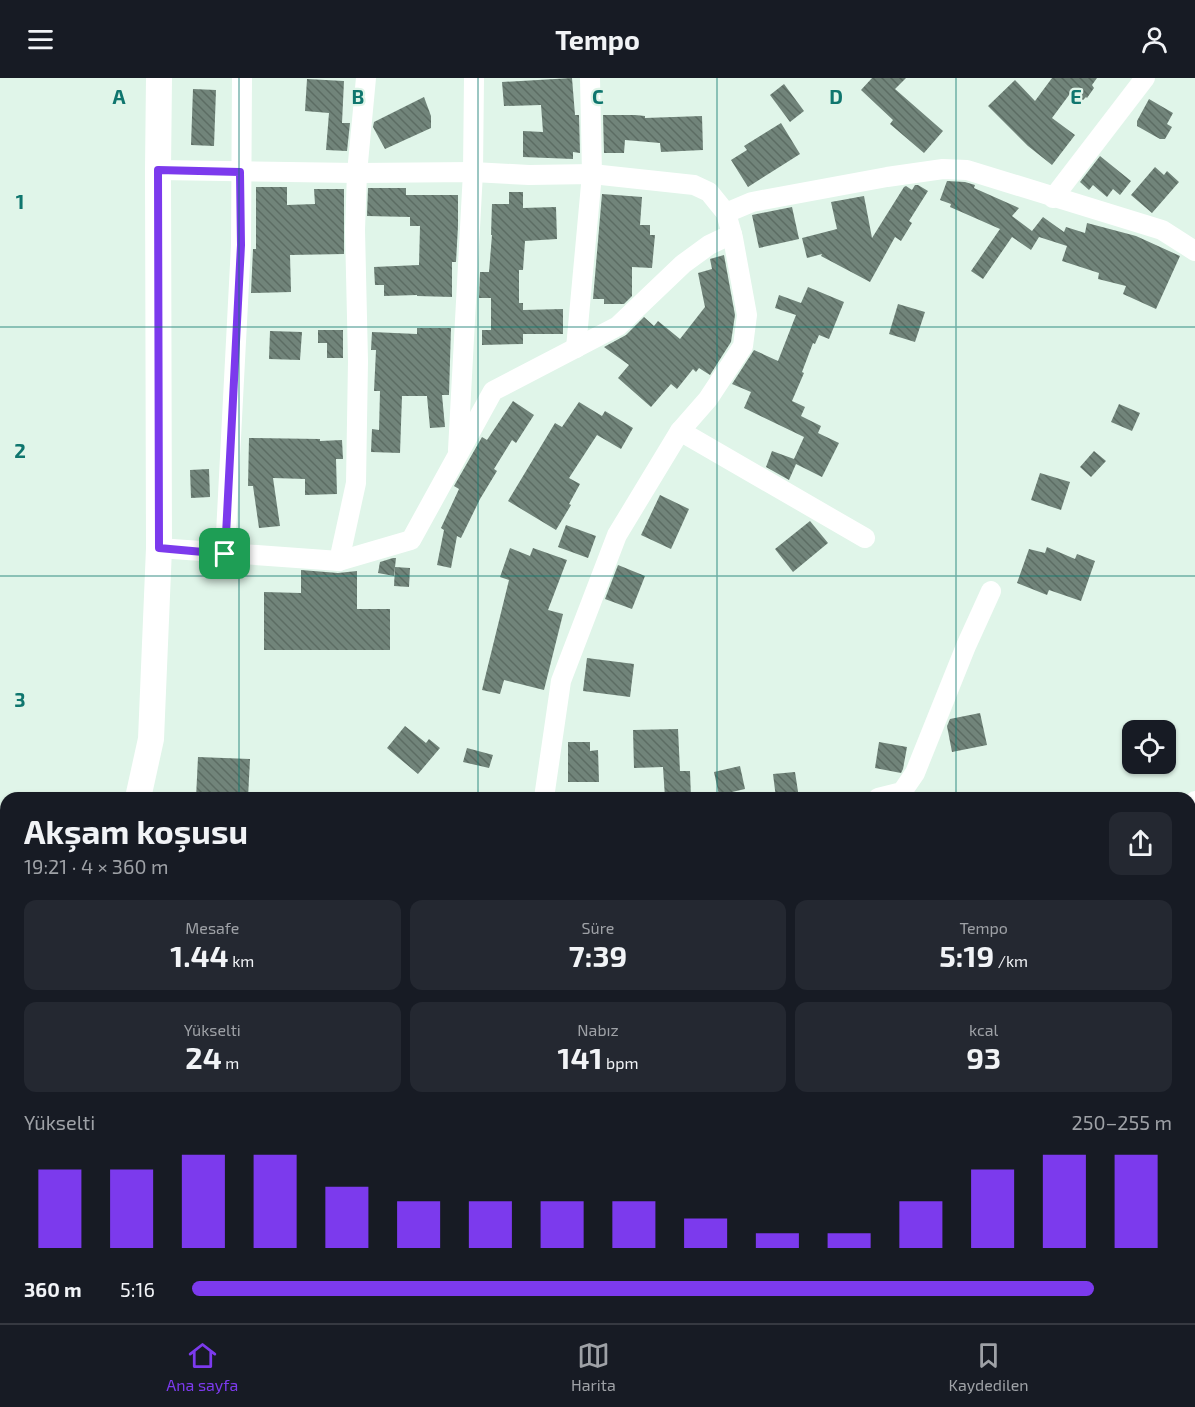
<!DOCTYPE html>
<html lang="tr">
<meta charset="utf-8">
<style>
:root{--surface:#171b24;--page:#242831;--text:#f1f3f6;--muted:#9ea1a6;--line:#363941;--accent:#7c3aed}
body{margin:0;font-family:"Exo 2",sans-serif;background:var(--page);color:var(--text);height:100vh;display:flex;flex-direction:column;font-size:22px;white-space:nowrap}
*{box-sizing:border-box;margin:0}
p{font-size:20px;color:var(--muted)}
.icon{flex:none;width:33px;height:33px;fill:none;stroke:currentColor;stroke-width:2;stroke-linecap:round;stroke-linejoin:round}
.map{position:relative;flex:1;overflow:hidden}
.panel{position:absolute;left:0px;top:714px;width:1196px;height:531px;display:flex;flex-direction:column;background:var(--surface);border-radius:18px 18px 0 0;box-shadow:0 2px 4px #0004}
.panel>*{flex:none}
.tools{position:absolute;left:1122px;top:642px;display:grid;gap:12px}
.tools a{display:grid;place-items:center;width:54px;height:54px;border-radius:12px;background:var(--surface);box-shadow:0 2px 4px #0004;font-size:30px}
.pin{position:absolute;display:grid;place-items:center;width:51px;height:51px;color:#fff;margin:-26px;border-radius:12px;box-shadow:0 3px 9px #0006}
.round{display:grid;place-items:center;flex:none;width:63px;height:63px;border-radius:12px;background:var(--page)}
.head{display:flex;align-items:center;justify-content:space-between;height:102px;padding:0 24px}
h1{font-size:33px;font-weight:700;line-height:45px}
.metrics{display:grid;grid-template-columns:repeat(3,1fr);gap:9px;height:102px;padding:6px 24px}
.metrics div{display:grid;align-content:center;border-radius:12px;background:var(--page);text-align:center}
.metrics b{font-size:30px;font-weight:700}
.metrics small{font-size:16px;font-weight:400}
.metrics p{font-size:16px}
.chart{height:168px;padding:12px 24px}
.chart p{display:flex;justify-content:space-between}
.chart svg{width:100%;height:108px;margin-top:6px;stroke:var(--accent);stroke-width:6}
ul{padding:0 24px;list-style:none;font-size:20px}
li{display:grid;grid-template-columns:96px 72px 1fr;align-items:center;height:45px}
li i{height:15px;border-radius:8px;background:var(--accent)}
header{display:flex;justify-content:space-between;align-items:center;height:78px;padding:0 24px;background:var(--surface);font-size:27px;font-weight:700}
.tab-bar{display:flex;justify-content:space-around;align-items:center;height:84px;border-top:2px solid var(--line);background:var(--surface);font-size:16px;color:var(--muted)}
.tab-bar a{display:grid;justify-items:center;gap:3px}
.tab-bar .current{color:var(--accent)}
.map>svg:first-child{display:block}
.building{fill:url(#building-back-hatch)}
.lines{fill:none;stroke-linecap:round;stroke-linejoin:round}
.minor{stroke:#fff;stroke-width:20}
.tertiary{stroke:#fff;stroke-width:26}
.route-casing{stroke:#fff;stroke-width:12}
.route{stroke:#7c3aed;stroke-width:8}
.grid{fill:none;stroke:#0f766e;stroke-width:1.5;stroke-opacity:0.55}
.grid-label{font-size:20px;text-anchor:middle;font-weight:bold;fill:#0f766e;stroke:#e0f5e9;stroke-width:4.5;stroke-linejoin:round;paint-order:stroke}
</style>
<header><svg class="icon" aria-label="menu" viewBox="0 0 24 24"><path d="M4 6h16M4 12h16M4 18h16"/></svg>Tempo<svg class="icon" aria-label="person" viewBox="0 0 24 24"><circle cx="12" cy="8" r="4"/><path d="M4 21q1-7 8-7t8 7"/></svg></header>
<div class="map">
<svg width="1195" height="1245" viewBox="0 0 1195 1245">
<defs>
<pattern id="building-back-hatch" width="6" height="6" patternUnits="userSpaceOnUse" patternTransform="scale(1.5)"><rect width="6" height="6" fill="#71847a"/><path d="M-1 5l2 2M0 0l6 6M5-1l2 2" fill="none" stroke="#5c6c63"/></pattern>
</defs>
<rect width="100%" height="100%" fill="#e0f5e9"/>
<g class="building">
<polygon points="572,0 575,37 579,37 580,75 573,74 573,81 523,79 523,53 543,54 541,27 504,28 502,4"/>
<polygon points="872,0 906,0 895,11 943,53 924,75 890,46 893,42 861,12"/>
<polygon points="1052,0 1097,0 1092,7 1094,10 1087,20 1086,19 1083,22 1072,13 1052,40 1075,57 1052,87 1028,68 988,28 1015,2 1035,23"/>
<polygon points="307,1 344,3 342,45 350,45 347,73 326,72 329,35 305,33"/>
<polygon points="784,6 804,33 790,44 770,17"/>
<polygon points="193,11 216,12 214,68 191,67"/>
<polygon points="424,19 431,38 431,50 385,71 373,49 374,44"/>
<polygon points="1149,21 1173,35 1167,46 1172,49 1165,61 1160,61 1137,48 1137,43"/>
<polygon points="603,37 635,37 645,38 645,40 702,38 703,72 661,74 660,65 625,62 624,75 604,75"/>
<polygon points="781,45 800,76 748,109 731,82 747,72 744,68"/>
<polygon points="1100,78 1131,103 1120,117 1113,111 1107,119 1093,107 1089,112 1080,104"/>
<polygon points="1155,89 1164,97 1167,93 1179,104 1152,135 1131,117"/>
<polygon points="947,103 965,104 975,107 974,110 1019,130 1012,138 1032,153 1043,139 1064,154 1066,149 1085,155 1087,145 1136,158 1180,178 1156,231 1123,216 1126,208 1098,201 1099,195 1062,183 1067,168 1039,159 1031,172 1012,159 983,201 971,193 1000,151 950,129 951,126 940,122"/>
<polygon points="915,107 918,107 928,113 909,143 912,145 901,163 895,159 870,204 821,178 822,176 807,180 802,160 837,151 831,124 864,118 872,160 904,109 906,108 912,112"/>
<polygon points="256,109 287,109 287,127 315,126 314,111 344,111 344,176 290,177 291,214 251,215 253,171 256,171"/>
<polygon points="368,110 406,110 406,117 458,117 458,148 456,184 452,184 452,219 417,218 417,217 384,218 384,207 375,207 374,189 419,187 420,148 410,148 410,139 367,138"/>
<polygon points="509,114 523,114 523,130 556,129 557,161 525,163 523,192 519,192 519,225 523,225 523,232 563,231 563,256 523,256 523,266 482,267 482,252 491,252 491,220 479,220 480,194 489,194 492,157 491,157 492,126 509,126"/>
<polygon points="602,116 642,119 640,147 650,147 650,157 655,157 652,190 632,189 632,218 624,226 604,226 604,221 593,221"/>
<polygon points="792,129 799,161 759,170 752,137"/>
<polygon points="724,177 735,237 731,264 710,297 699,290 696,294 693,291 677,311 671,306 651,329 618,300 629,287 604,269 626,257 644,239 654,248 658,243 680,261 705,229 698,195 712,191 710,181"/>
<polygon points="808,209 844,224 829,261 819,257 815,266 813,265 802,294 804,295 792,323 805,329 801,338 821,348 818,355 839,365 822,399 796,386 789,402 766,389 772,373 794,381 804,359 744,330 751,314 732,306 754,272 778,283 796,237 775,230 779,217 801,225"/>
<polygon points="898,226 925,234 915,264 889,256"/>
<polygon points="417,250 451,250 449,317 442,317 445,349 430,350 427,318 402,318 400,375 371,374 372,351 379,352 380,313 374,313 376,272 371,272 372,254 417,256"/>
<polygon points="318,252 343,252 343,280 327,280 327,265 318,265"/>
<polygon points="270,253 302,254 300,282 269,281"/>
<polygon points="513,323 534,337 516,365 512,362 494,391 497,393 480,421 461,460 457,458 451,490 437,487 444,452 441,450 459,411 454,408 482,359 487,362"/>
<polygon points="579,324 602,338 605,333 633,350 621,371 597,357 569,400 580,406 569,426 571,427 556,452 508,423 555,345 562,349"/>
<polygon points="1119,326 1140,335 1132,353 1111,344"/>
<polygon points="249,360 320,361 320,363 342,362 343,381 336,381 337,416 305,417 305,401 273,400 280,448 259,450 253,408 248,408"/>
<polygon points="1094,373 1106,383 1091,399 1080,389"/>
<polygon points="209,391 210,419 191,420 190,392"/>
<polygon points="1040,395 1070,404 1061,432 1031,422"/>
<polygon points="660,417 689,431 671,471 641,457"/>
<polygon points="810,443 828,465 793,494 775,471"/>
<polygon points="566,447 596,458 588,480 558,469"/>
<polygon points="1047,469 1075,481 1077,476 1095,483 1081,523 1049,512 1047,517 1017,505 1029,471 1045,475"/>
<polygon points="510,470 530,478 533,470 567,482 548,532 563,536 544,612 504,602 500,616 482,612 509,502 500,499"/>
<polygon points="393,480 396,480 394,498 378,495 380,484"/>
<polygon points="618,487 645,498 632,531 605,521"/>
<polygon points="395,489 410,490 409,509 394,508"/>
<polygon points="301,492 338,495 357,493 357,531 390,531 390,572 264,572 264,514 301,515"/>
<polygon points="587,580 634,586 630,619 583,613"/>
<polygon points="980,635 987,667 952,674 947,648 950,641"/>
<polygon points="405,648 426,665 429,661 440,670 418,696 387,670"/>
<polygon points="678,651 680,693 690,693 691,720 665,720 663,689 634,690 633,652"/>
<polygon points="568,664 590,664 590,673 598,672 599,704 568,704"/>
<polygon points="879,664 907,669 903,691 901,695 875,690"/>
<polygon points="467,670 493,677 489,690 463,684"/>
<polygon points="198,679 250,681 248,720 196,720"/>
<polygon points="740,688 745,711 719,717 714,694"/>
<polygon points="795,694 799,720 776,720 773,696"/>
</g>
<g class="lines">
<g class="minor">
<polyline points="158,92 357,95 473,94 529,97 592,96 694,107 709,114 726,135 733,160 747,237 743,268 708,321 680,353 617,457 561,603 544,720"/>
<polyline points="1053,120 1145,0"/>
<polyline points="726,135 752,124 887,99 943,91 967,92 1162,152 1195,173"/>
<polyline points="576,270 592,96 590,0"/>
<polyline points="680,353 865,460"/>
<polyline points="458,372 473,94 474,0"/>
<polyline points="159,470 339,483 411,462 493,313 618,248 683,186 709,167 732,156"/>
<polyline points="225,475 241,167 242,0"/>
<polyline points="339,483 356,405 358,283 355,152 357,95 366,0"/>
<polyline points="878,720 902,714 915,695 966,568 991,513"/>
<polyline points="1190,728 1195,723"/>
<polyline points="273,1245 275,1239"/>
<polyline points="483,1245 486,1239"/>
</g>
<g class="tertiary">
<polyline points="138,720 151,661 159,470 158,92 159,0"/>
<polyline points="1,1245 6,1225"/>
</g>
</g>
<g class="lines">
<defs>
<polygon id="route" points="158,92 240,94 241,167 225,476 159,470"/>
</defs>
<use href="#route" class="route-casing"/>
<use href="#route" class="route"/>
</g>
<path class="grid" d="M239,0V720M478,0V720M717,0V720M956,0V720M0,249H1195M0,498H1195M0,747H6M1190,747H1195M0,996H6M1190,996H1195M239,1239V1245M478,1239V1245M717,1239V1245M956,1239V1245"/>
<g class="grid-label">
<text x="119" y="26">A</text>
<text x="358" y="26">B</text>
<text x="598" y="26">C</text>
<text x="836" y="26">D</text>
<text x="1076" y="26">E</text>
<text x="20" y="131">1</text>
<text x="20" y="380">2</text>
<text x="20" y="629">3</text>
</g>
</svg>
<div class="tools">
<a><svg class="icon" aria-label="locate" viewBox="0 0 24 24"><circle cx="12" cy="12" r="6"/><path d="M12 2v4M12 18v4M2 12h4M18 12h4"/></svg></a>
</div>
<div class="pin" style="left:225px;top:476px;background:#1e9e55"><svg class="icon" aria-label="arrive" viewBox="0 0 24 24"><path d="M6 21V4h12l-3 4 3 4H6"/></svg></div>
<section class="panel">
<div class="head"><div><h1>Akşam koşusu</h1><p>19:21 · 4 × 360 m</p></div><a class="round"><svg class="icon" aria-label="share" viewBox="0 0 24 24"><path d="M12 15V3M7 8l5-5 5 5M5 13v7h14v-7"/></svg></a></div>
<div class="metrics">
<div><p>Mesafe</p><b>1.44<small> km</small></b></div>
<div><p>Süre</p><b>7:39</b></div>
<div><p>Tempo</p><b>5:19<small> /km</small></b></div>
</div>
<div class="metrics">
<div><p>Yükselti</p><b>24<small> m</small></b></div>
<div><p>Nabız</p><b>141<small> bpm</small></b></div>
<div><p>kcal</p><b>93</b></div>
</div>
<div class="chart"><p><span>Yükselti</span>250–255 m</p>
<svg viewBox="0 0 160 44" preserveAspectRatio="none"><path d="M5 44V12M15 44V12M25 44V6M35 44V6M45 44V19M55 44V25M65 44V25M75 44V25M85 44V25M95 44V32M105 44V38M115 44V38M125 44V25M135 44V12M145 44V6M155 44V6"/></svg>
</div>
<ul>
<li><b>360 m</b>5:16<i style="width:92%"></i></li>
</ul>
</section>
</div>
<nav class="tab-bar">
<a class="current"><svg class="icon" aria-label="home" viewBox="0 0 24 24"><path d="M3 11l9-7 9 7M6 9v11h12V9"/></svg>Ana sayfa</a>
<a><svg class="icon" aria-label="map" viewBox="0 0 24 24"><path d="M3 6l6-2 6 2 6-2v14l-6 2-6-2-6 2zM9 4v14M15 6v14"/></svg>Harita</a>
<a><svg class="icon" aria-label="saved" viewBox="0 0 24 24"><path d="M7 4h10v16l-5-4-5 4z"/></svg>Kaydedilen</a>
</nav>
